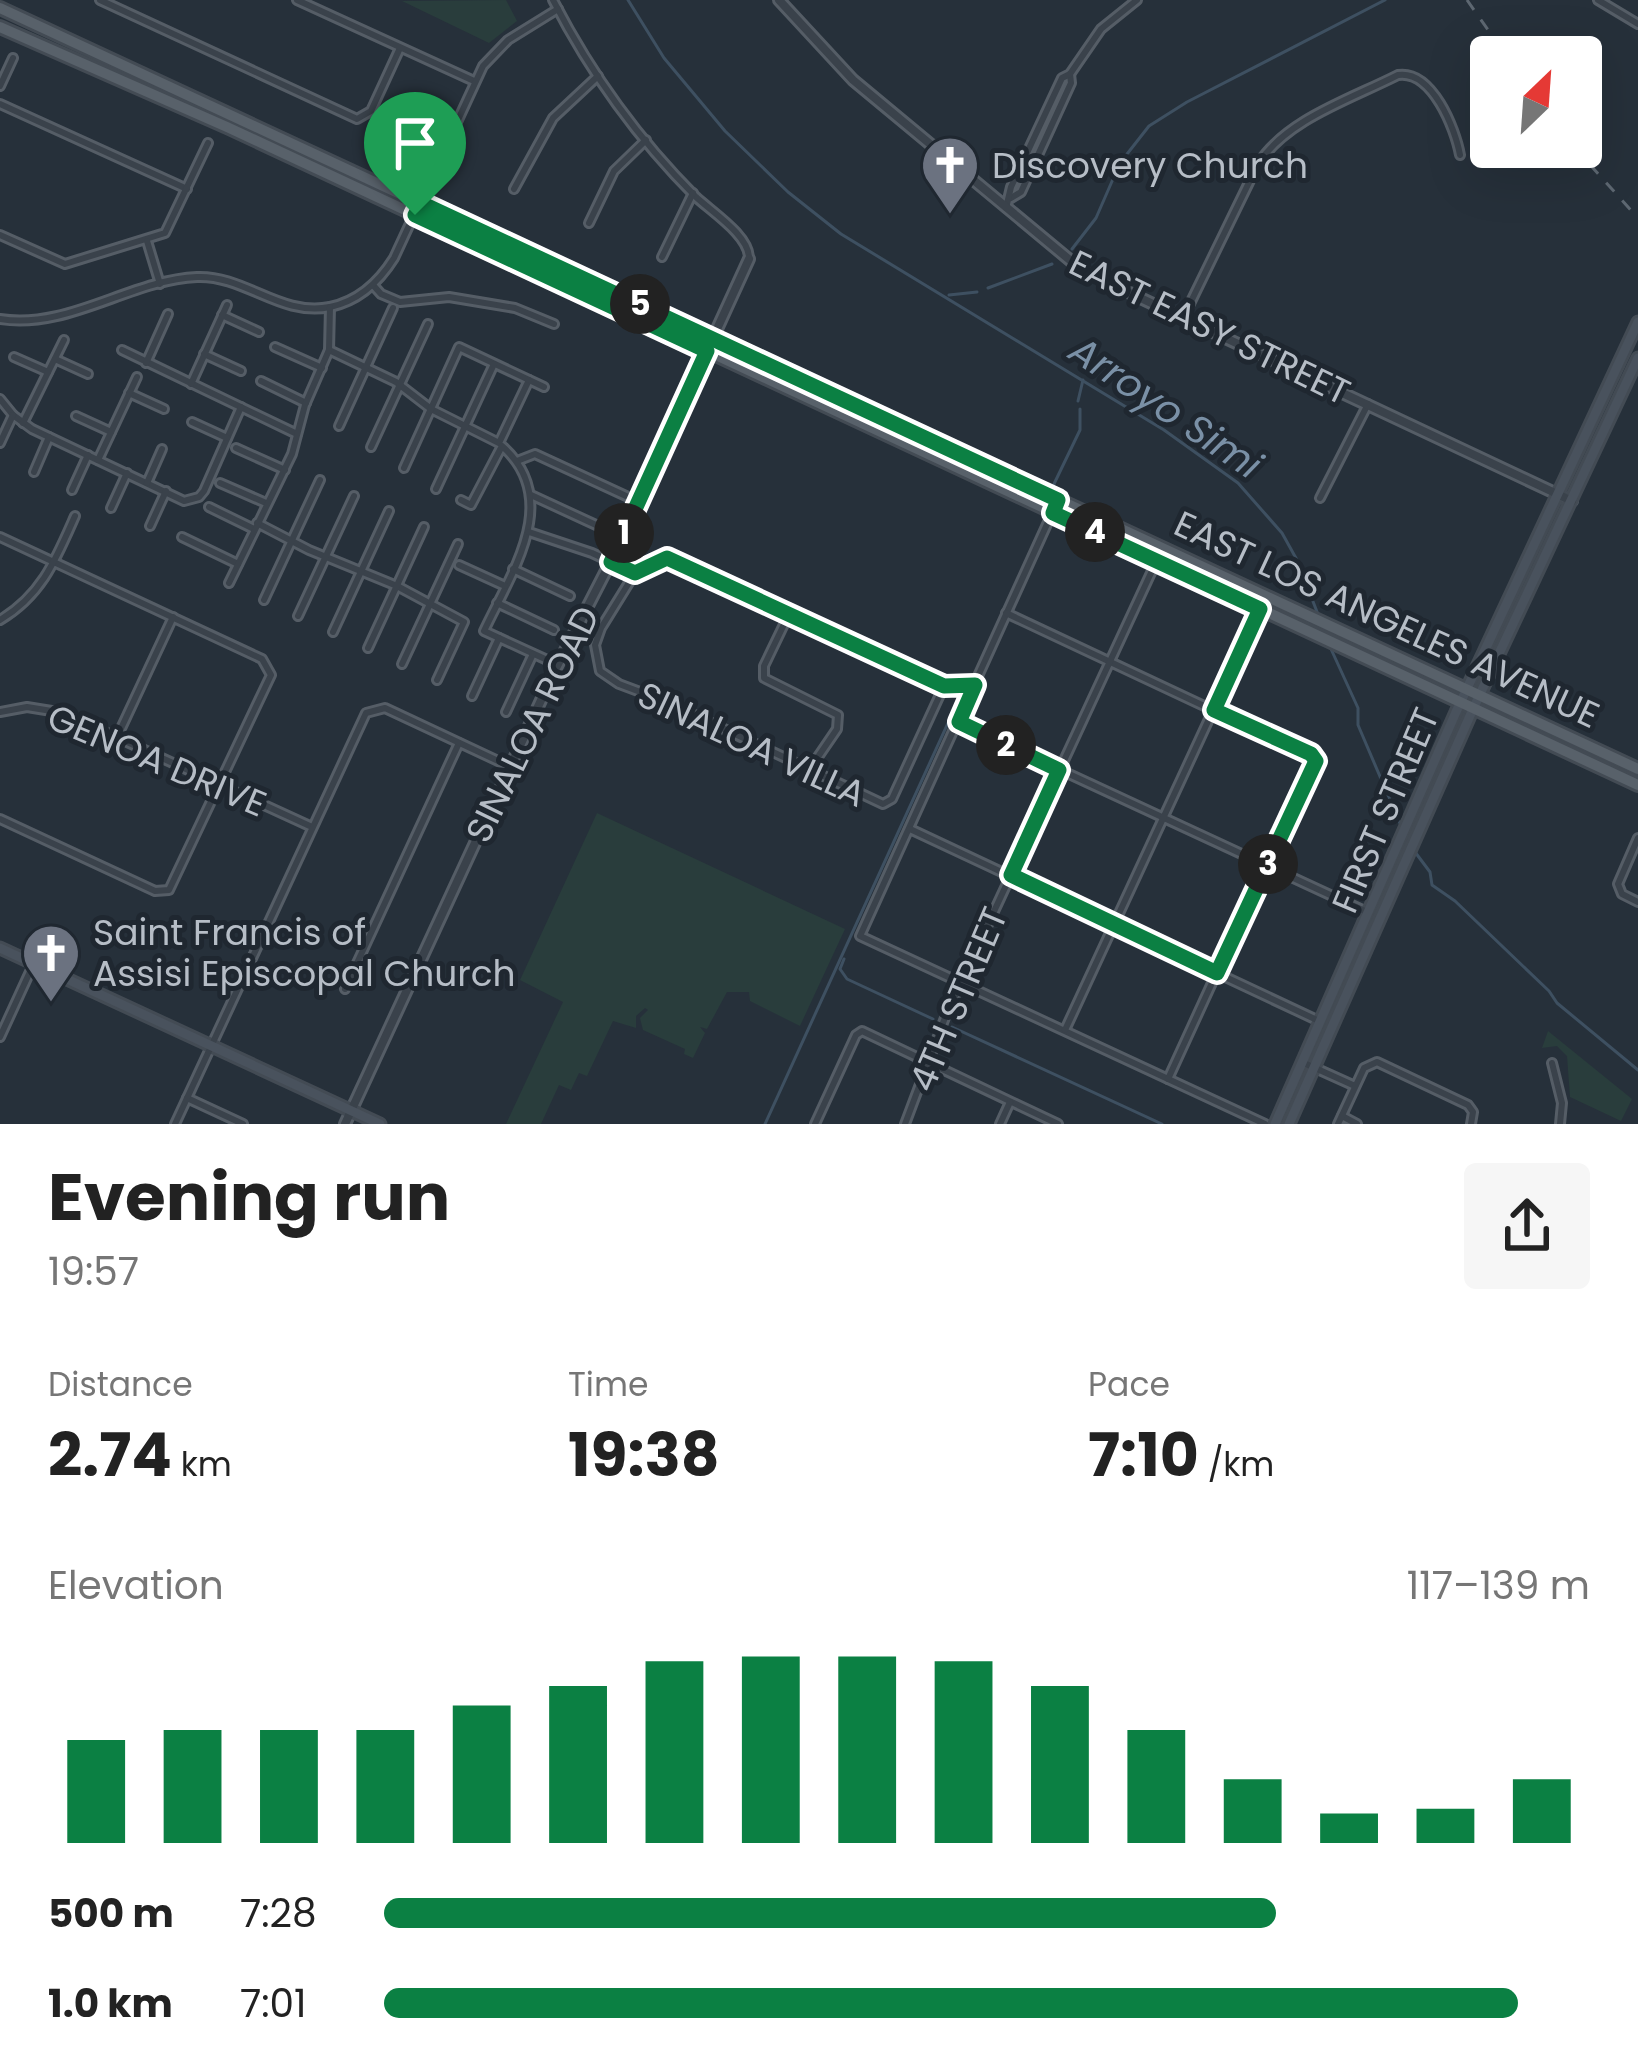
<!DOCTYPE html>
<meta charset="utf-8">
<style>
:root{--surface:#fff;--page:#f6f6f6;--text:#222;--muted:#767676;--accent:#0b8043}
body{margin:0;font-family:Poppins,sans-serif;background:var(--page);color:var(--text);height:100vh;display:flex;flex-direction:column;font-size:45px;white-space:nowrap}
*{box-sizing:border-box;margin:0}
p{font-size:39px;color:var(--muted)}
.icon{flex:none;width:66px;height:66px;fill:none;stroke:currentColor;stroke-width:2;stroke-linecap:round;stroke-linejoin:round}
.map{position:relative;height:1124px;overflow:hidden}
.details{display:flex;flex-direction:column;background:var(--surface);flex:1}
.details>*{flex:none}
.needle{width:78px;rotate:25deg}
.fabs{position:absolute;left:1470px;top:36px;display:grid;gap:24px}
.fabs a{display:grid;place-items:center;width:132px;height:132px;border-radius:12px;background:var(--surface);box-shadow:0 12px 48px #0002;font-size:60px}
.pin{position:absolute;display:grid;place-items:center;width:102px;height:102px;color:#fff;margin:-123px -51px;border-radius:50% 50% 50% 0;rotate:-45deg;box-shadow:0 0 12px #0007}
.pin .icon{rotate:45deg}
.km{position:absolute;width:60px;height:60px;margin:-30px;border-radius:50%;background:#222;color:#fff;font-size:33px;line-height:60px;text-align:center}
.round{display:grid;place-items:center;flex:none;width:126px;height:126px;border-radius:12px;background:var(--page)}
.summary{display:flex;align-items:center;justify-content:space-between;height:204px;padding:0 48px}
h1{font-size:66px;font-weight:700;line-height:90px}
.stats{display:grid;grid-template-columns:repeat(3,1fr);gap:18px;height:204px;padding:12px 48px}
.stats div{display:grid;align-content:center}
.stats b{font-size:60px;font-weight:700}
.stats small{font-size:33px;font-weight:400}
.stats p{font-size:33px}
.chart{height:336px;padding:24px 48px}
.chart p{display:flex;justify-content:space-between}
.chart svg{width:100%;height:216px;margin-top:12px;stroke:var(--accent);stroke-width:6}
ul{padding:0 48px;list-style:none;font-size:39px}
li{display:grid;grid-template-columns:192px 144px 1fr;align-items:center;height:90px}
li i{height:30px;border-radius:15px;background:var(--accent)}
.map>svg:first-child{display:block}
.green{fill:#293d3c}
.lines{fill:none;stroke-linecap:round;stroke-linejoin:round}
.stream{stroke:#3e5061;stroke-width:3}
.minor-casing{stroke:#555d66;stroke-width:12}
.tertiary-casing{stroke:#555d66;stroke-width:14}
.secondary-casing{stroke:#434b54;stroke-width:15}
.primary-casing{stroke:#434b54;stroke-width:16}
.minor{stroke:#3a424b;stroke-width:6}
.tertiary{stroke:#3a424b;stroke-width:8}
.secondary{stroke:#49525d;stroke-width:9}
.primary{stroke:#58616a;stroke-width:10}
.rail{stroke:#5d6771;stroke-width:3;stroke-dasharray:12 12;stroke-linecap:butt}
.route-casing{stroke:#fff;stroke-width:24}
.route{stroke:#0b8043;stroke-width:15}
.labels{text-anchor:middle;stroke-width:10;stroke-linejoin:round;paint-order:stroke}
.poi-label{font-size:36px;fill:#b6bdc6;stroke:#1f2730;text-anchor:start}
.street-label{font-size:36px;fill:#b6bdc6;stroke:#1f2730}
.water-label{font-size:39px;font-style:italic;fill:#7a90a6;stroke:#1f2730}
</style>
<div class="map">
<svg width="1638" height="1124" viewBox="0 0 1638 1124">
<rect width="100%" height="100%" fill="#26303a"/>
<g class="green">
<polygon points="506,0 517,21 489,43 402,1"/>
<polygon points="597,813 845,929 800,1026 750,1001 749,992 727,992 707,1029 700,1027 705,1033 693,1058 684,1054 685,1049 643,1030 640,1018 648,1010 645,1008 636,1016 636,1028 613,1021 587,1076 579,1073 571,1090 559,1085 541,1124 506,1124 563,1002 520,980"/>
<polygon points="1548,1031 1632,1099 1621,1121 1570,1097 1567,1056 1557,1046 1542,1048"/>
</g>
<g class="lines">
<g class="stream">
<polyline points="628,0 664,58 725,131 788,192 841,234 1164,430 1238,483 1282,533 1297,560 1319,617"/>
<polyline points="1072,249 1096,218 1120,163 1149,126 1187,102 1385,0"/>
<polyline points="988,288 1052,264"/>
<polyline points="949,295 977,292"/>
<polyline points="1078,401 1083,380"/>
<polyline points="1053,486 1080,430 1080,409"/>
<polyline points="1331,649 1358,708 1358,725 1402,828"/>
<polyline points="1415,852 1430,872 1432,885 1455,901 1549,991 1557,1003 1638,1070"/>
<polyline points="844,959 840,969 847,979 933,1019"/>
<polyline points="952,1027 1162,1124"/>
<polyline points="765,1124 953,712"/>
</g>
<defs>
<g id="minor">
<polyline points="100,0 357,119 371,111 400,48"/>
<polyline points="297,0 474,81"/>
<path d="M553,0C590,72 639,140 696,197C712,212 750,236 749,259"/>
<polyline points="1598,0 1638,24"/>
<polyline points="0,86 13,58"/>
<polyline points="0,104 187,189"/>
<polyline points="514,189 553,118 598,76"/>
<polyline points="1011,198 1021,192 1071,83 1070,74"/>
<polyline points="1006,208 1011,187 1062,78 1070,74 1101,29 1137,0"/>
<polyline points="589,223 614,171 646,140"/>
<polyline points="0,235 65,264 165,233 208,143"/>
<polyline points="147,241 160,284"/>
<polyline points="662,257 693,193"/>
<polyline points="373,285 381,294 400,302 449,297 515,308 554,324"/>
<polyline points="222,315 259,332"/>
<path d="M1183,318L1258,164C1287,119 1351,99 1398,75C1432,70 1455,128 1460,155"/>
<path d="M0,319C68,330 130,280 197,277C245,275 280,317 330,307C358,301 379,282 394,258L483,66L508,40L558,9"/>
<polyline points="275,347 322,368"/>
<polyline points="122,350 297,434"/>
<polyline points="329,350 396,382 431,409 499,443 529,380"/>
<polyline points="204,354 241,371"/>
<polyline points="14,357 48,372"/>
<polyline points="55,359 88,374"/>
<polyline points="146,363 168,314"/>
<polyline points="261,381 306,403"/>
<polyline points="191,384 227,305"/>
<polyline points="129,393 164,409"/>
<polyline points="0,399 13,415 32,429 184,501 199,497 204,491 241,407"/>
<polyline points="76,416 111,432"/>
<polyline points="192,422 227,438"/>
<polyline points="23,423 64,340"/>
<polyline points="339,426 393,308"/>
<polyline points="0,443 13,415"/>
<polyline points="371,447 428,324"/>
<polyline points="236,448 285,470"/>
<polyline points="98,460 137,377"/>
<polyline points="517,461 535,454 626,496"/>
<polyline points="404,468 459,347 544,387"/>
<polyline points="34,472 49,437"/>
<polyline points="147,483 162,449"/>
<polyline points="220,483 266,503"/>
<polyline points="436,489 494,364"/>
<polyline points="72,490 88,455"/>
<polyline points="531,495 609,531"/>
<polyline points="1320,498 1368,404"/>
<path d="M461,500L471,505L502,446C563,500 511,573 484,631L545,659"/>
<polyline points="1058,500 860,936 1265,1124"/>
<polyline points="209,507 254,529"/>
<polyline points="111,508 127,473"/>
<polyline points="257,523 309,550 397,586 464,622 437,680"/>
<polyline points="150,526 166,491"/>
<polyline points="529,532 592,553 635,573"/>
<polyline points="0,537 262,659 271,675 169,890 155,891 0,819"/>
<polyline points="182,537 238,564"/>
<polyline points="459,565 505,586"/>
<polyline points="513,569 570,596"/>
<polyline points="229,583 292,454 305,405 329,350 330,307"/>
<polyline points="264,600 320,480"/>
<polyline points="497,603 554,630"/>
<polyline points="1006,613 1315,758 1168,1079"/>
<polyline points="789,614 764,666 764,678 838,715 837,729 809,770"/>
<polyline points="298,616 354,496"/>
<path d="M0,620C42,595 56,559 75,516"/>
<polyline points="333,632 389,511"/>
<polyline points="368,648 424,527"/>
<polyline points="402,664 458,544"/>
<polyline points="944,686 892,799 883,804 667,702 619,684 600,671 595,645 601,628 635,573 666,558 944,686 975,685"/>
<polyline points="472,696 499,638"/>
<polyline points="0,712 27,707 64,713 312,827"/>
<polyline points="506,712 533,654"/>
<polyline points="959,723 1369,913"/>
<polyline points="117,737 173,617"/>
<polyline points="910,829 1319,1021"/>
<polyline points="1638,838 1618,884 1622,894 1638,902"/>
<polyline points="345,989 459,743"/>
<polyline points="1065,1030 1260,609"/>
<polyline points="0,1037 34,963"/>
<polyline points="1304,1063 1355,1086"/>
<polyline points="1552,1063 1562,1103 1560,1124"/>
<polyline points="187,1098 243,1124"/>
<polyline points="1342,1116 1357,1124"/>
<polyline points="175,1124 366,713 385,708 511,767"/>
<polyline points="815,1124 856,1035 862,1031 1058,1124"/>
<polyline points="905,1124 946,1015 1163,547"/>
<polyline points="1000,1124 1010,1102"/>
<polyline points="1338,1124 1364,1068 1377,1062 1468,1105 1473,1112 1471,1124"/>
</g>
<g id="tertiary">
<polyline points="779,0 853,80 1083,271 1572,501"/>
<polyline points="345,1124 555,670 611,561 749,259"/>
</g>
<g id="secondary">
<polyline points="0,948 380,1124"/>
<polyline points="1275,1124 1456,712 1638,322"/>
<polyline points="1289,1124 1473,709 1638,358"/>
</g>
<g id="primary">
<polyline points="0,8 1638,769"/>
<polyline points="0,27 227,127 1638,785"/>
</g>
</defs>
<use href="#minor" class="minor-casing"/>
<use href="#tertiary" class="tertiary-casing"/>
<use href="#secondary" class="secondary-casing"/>
<use href="#primary" class="primary-casing"/>
<use href="#minor" class="minor"/>
<use href="#tertiary" class="tertiary"/>
<use href="#secondary" class="secondary"/>
<use href="#primary" class="primary"/>
<g class="rail">
<polyline points="1467,0 1507,57"/>
<polyline points="1574,147 1638,218"/>
</g>
</g>
<g class="lines">
<defs>
<polygon id="route" points="421,203 1058,500 1053,513 1260,609 1214,710 1311,754 1316,761 1217,973 1011,875 1059,770 959,722 975,685 944,686 667,558 635,573 611,562 707,351 415,215"/>
</defs>
<use href="#route" class="route-casing"/>
<use href="#route" class="route"/>
</g>
<defs>
<symbol id="church-pin" viewBox="-11 -11 22 30"><path d="M0 17L-7.5 6A9.5 9.5 0 1 1 7.5 6Z" fill="#6b7280" stroke="#1f2730"/><path d="M-1.2-6h2.4v3.5h3.3v2.4h-3.3V6h-2.4V-.1h-3.3v-2.4h3.3Z" fill="#fff"/></symbol>
</defs>
<g fill-rule="evenodd">
<use href="#church-pin" x="917" y="132" width="66" height="90"/>
<use href="#church-pin" x="18" y="920" width="66" height="90"/>
</g>
<g class="labels">
<g class="poi-label">
<text x="992" y="178">Discovery Church</text>
<text x="93" y="945">Saint Francis of<tspan x="93" dy="41">Assisi Episcopal Church</tspan></text>
</g>
<g class="street-label">
<text transform="translate(1210 327) rotate(26)" y="13">EAST EASY STREET</text>
<text transform="translate(1387 619) rotate(25)" y="13">EAST LOS ANGELES AVENUE</text>
<text transform="translate(532 724) rotate(-64)" y="13">SINALOA ROAD</text>
<text transform="translate(752 744) rotate(25)" y="13">SINALOA VILLA</text>
<text transform="translate(157 760) rotate(23)" y="13">GENOA DRIVE</text>
<text transform="translate(1385 810) rotate(-67)" y="13">FIRST STREET</text>
<text transform="translate(958 999) rotate(-67)" y="13">4TH STREET</text>
</g>
<g class="water-label">
<text transform="translate(1166 407) rotate(34)" y="14">Arroyo Simi</text>
</g>
</g>
</svg>
<div class="fabs">
<a><svg class="needle" viewBox="-14 -14 28 28"><path d="M0-13l5 13h-10z" fill="#e53935"/><path d="M0 13l5-13h-10z" fill="#767676"/></svg></a>
</div>
<div class="pin" style="left:415px;top:215px;background:#1e9e55"><svg class="icon" aria-label="arrive" viewBox="0 0 24 24"><path d="M6 21V4h12l-3 4 3 4H6"/></svg></div>
<b class="km" style="left:624px;top:533px">1</b>
<b class="km" style="left:1006px;top:745px">2</b>
<b class="km" style="left:1268px;top:864px">3</b>
<b class="km" style="left:1095px;top:532px">4</b>
<b class="km" style="left:640px;top:304px">5</b>
</div>
<section class="details">
<div class="summary"><div><h1>Evening run</h1><p>19:57</p></div><a class="round"><svg class="icon" aria-label="share" viewBox="0 0 24 24"><path d="M12 15V3M7 8l5-5 5 5M5 13v7h14v-7"/></svg></a></div>
<div class="stats">
<div><p>Distance</p><b>2.74<small> km</small></b></div>
<div><p>Time</p><b>19:38</b></div>
<div><p>Pace</p><b>7:10<small> /km</small></b></div>
</div>
<div class="chart"><p><span>Elevation</span>117–139 m</p>
<svg viewBox="0 0 160 44" preserveAspectRatio="none"><path d="M5 44V23M15 44V21M25 44V21M35 44V21M45 44V16M55 44V12M65 44V7M75 44V6M85 44V6M95 44V7M105 44V12M115 44V21M125 44V31M135 44V38M145 44V37M155 44V31"/></svg>
</div>
<ul>
<li><b>500 m</b>7:28<i style="width:74%"></i></li>
<li><b>1.0 km</b>7:01<i style="width:94%"></i></li>
</ul>
</section>
